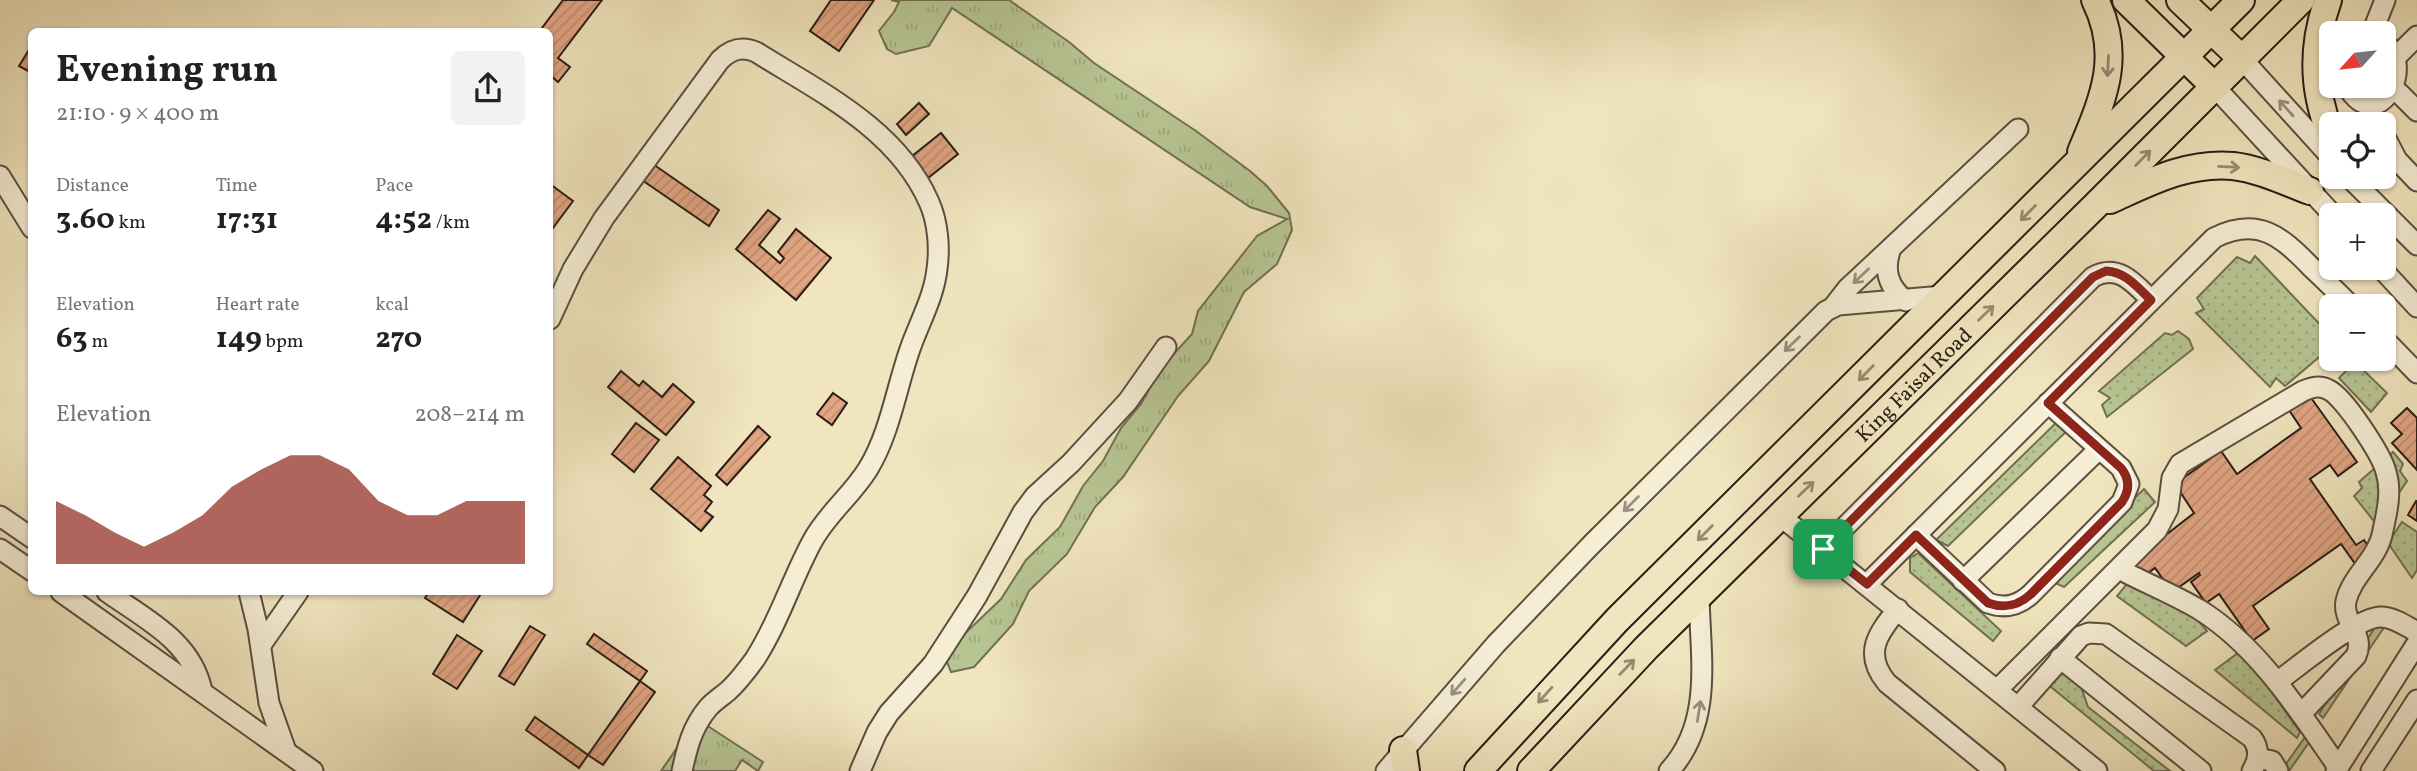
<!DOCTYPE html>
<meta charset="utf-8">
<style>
:root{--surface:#fff;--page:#f2f2f2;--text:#202124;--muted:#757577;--accent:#8f2418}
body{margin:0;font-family:Vollkorn,serif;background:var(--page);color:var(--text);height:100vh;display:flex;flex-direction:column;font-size:26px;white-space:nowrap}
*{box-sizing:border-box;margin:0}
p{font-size:23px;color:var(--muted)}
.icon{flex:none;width:38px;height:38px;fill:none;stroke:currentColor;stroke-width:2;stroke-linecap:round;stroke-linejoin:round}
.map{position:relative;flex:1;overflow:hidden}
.details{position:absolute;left:28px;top:28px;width:525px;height:567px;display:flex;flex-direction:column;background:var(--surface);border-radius:10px;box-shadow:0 2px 5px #0004}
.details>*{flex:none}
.needle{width:46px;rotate:243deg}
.controls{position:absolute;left:2319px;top:21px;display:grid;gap:14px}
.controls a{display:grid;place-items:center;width:77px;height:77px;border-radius:10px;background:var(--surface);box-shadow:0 2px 5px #0004;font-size:35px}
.pin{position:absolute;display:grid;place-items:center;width:60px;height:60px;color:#fff;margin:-30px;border-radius:14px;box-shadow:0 4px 10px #0006}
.round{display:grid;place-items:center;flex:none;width:74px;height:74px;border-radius:10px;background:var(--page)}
.headline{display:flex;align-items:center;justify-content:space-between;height:119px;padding:0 28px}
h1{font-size:38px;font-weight:700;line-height:52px}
.stats{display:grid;grid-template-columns:repeat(3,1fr);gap:10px;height:119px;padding:7px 28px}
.stats div{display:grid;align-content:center}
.stats b{font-size:30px;font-weight:700}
.stats small{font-size:19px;font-weight:400}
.stats p{font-size:19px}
.chart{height:196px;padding:14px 28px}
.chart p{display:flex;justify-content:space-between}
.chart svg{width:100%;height:126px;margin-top:7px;fill:var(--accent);opacity:.7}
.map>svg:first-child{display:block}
.grass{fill:url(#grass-dots);stroke:#707054;stroke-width:2}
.park{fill:url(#park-tufts);stroke:#707054;stroke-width:2}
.building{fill:url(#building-hatch);stroke:#291c16;stroke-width:2}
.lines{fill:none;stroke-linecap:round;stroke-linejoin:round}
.minor-casing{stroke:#5b4e40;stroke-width:23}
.major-casing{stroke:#291c16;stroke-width:30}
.minor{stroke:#f5eed5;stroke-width:19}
.major{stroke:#f0e5be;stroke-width:26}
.oneway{stroke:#968b72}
.oneway2{stroke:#99907f}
.route-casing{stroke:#fff;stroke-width:14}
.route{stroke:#8f2418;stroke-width:9}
.labels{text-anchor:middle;stroke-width:5;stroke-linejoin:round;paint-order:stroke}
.street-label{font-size:21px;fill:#291c16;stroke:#f5eed5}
</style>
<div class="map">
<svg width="2417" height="771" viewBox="0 0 2417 771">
<defs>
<pattern id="grass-dots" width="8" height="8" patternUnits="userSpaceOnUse" patternTransform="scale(1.75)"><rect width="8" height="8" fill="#b7c593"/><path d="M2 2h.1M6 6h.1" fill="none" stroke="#9da97e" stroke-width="1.8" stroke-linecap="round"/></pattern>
<pattern id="park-tufts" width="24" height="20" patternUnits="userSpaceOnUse" patternTransform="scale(1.75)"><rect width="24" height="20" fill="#b7c593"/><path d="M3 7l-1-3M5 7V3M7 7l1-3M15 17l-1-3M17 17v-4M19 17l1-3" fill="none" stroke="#9da97e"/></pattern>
<pattern id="building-hatch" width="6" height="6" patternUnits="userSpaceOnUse" patternTransform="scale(1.75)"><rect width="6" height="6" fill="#e1a582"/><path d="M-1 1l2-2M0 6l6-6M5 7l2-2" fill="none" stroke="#c18d70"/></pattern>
</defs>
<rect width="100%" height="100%" fill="#f0e5be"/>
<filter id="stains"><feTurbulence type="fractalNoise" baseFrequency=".00286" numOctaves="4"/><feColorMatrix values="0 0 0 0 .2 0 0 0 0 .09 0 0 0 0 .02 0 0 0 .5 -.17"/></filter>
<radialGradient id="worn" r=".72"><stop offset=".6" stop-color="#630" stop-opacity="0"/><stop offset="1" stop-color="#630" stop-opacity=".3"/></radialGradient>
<g class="grass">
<polygon points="2255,256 2329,334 2323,342 2331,347 2285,386 2276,378 2270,387 2196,313 2204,309 2197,298 2237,257 2250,263"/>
<polygon points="2178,331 2189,339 2193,349 2107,417 2102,405 2110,398 2099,391 2165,333 2172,335"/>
<polygon points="2355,362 2387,393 2371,412 2339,378"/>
<polygon points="2062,417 2071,427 1948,546 1936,540"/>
<polygon points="2393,452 2403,464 2400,471 2407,481 2377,525 2354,496 2362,488 2359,482"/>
<polygon points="2144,489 2155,502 2064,587 2049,580"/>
<polygon points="2402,522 2417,532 2417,570 2412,578 2388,543"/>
<polygon points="1918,553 2001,631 1993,641 1910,572 1910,558"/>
<polygon points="2126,585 2172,589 2207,631 2186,646 2117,596"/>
<polygon points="2381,618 2387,623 2323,718 2319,714"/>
<polygon points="2242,650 2300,732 2297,738 2215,670"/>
<polygon points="2049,664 2079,681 2088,707 2170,771 2154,771 2040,678"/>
<polygon points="2305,737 2310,741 2289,771 2281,771"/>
</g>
<g class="park">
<polygon points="891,0 1009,0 1069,42 1094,63 1196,131 1250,171 1267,186 1289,213 1292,230 1277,264 1244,292 1209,361 1178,396 1123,477 1095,507 1067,554 1029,591 1013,624 974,667 951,672 947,662 956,642 1001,599 1026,560 1060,527 1083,486 1103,461 1121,428 1141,404 1160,369 1192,334 1198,311 1257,236 1287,219 1250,207 952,8 929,46 896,54 887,49 879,31 894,12 899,2"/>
<polygon points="697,719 763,762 758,771 742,760 735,771 661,771"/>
</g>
<g class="building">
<polygon points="563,0 602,0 558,58 570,67 558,82 550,75 550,32 539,32"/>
<polygon points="831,0 874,0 839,51 810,31"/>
<polygon points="30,48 32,49 32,73 19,66"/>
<polygon points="919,103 929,114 906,135 897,124"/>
<polygon points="941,133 958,154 928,178 911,157"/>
<polygon points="650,162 719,210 709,226 639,178"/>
<polygon points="550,184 573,201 553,228 550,226"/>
<polygon points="768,210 780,219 759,245 780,263 784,258 778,252 796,229 831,258 796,300 736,249"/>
<polygon points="621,371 639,386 643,381 662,397 673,384 694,402 666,435 608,387"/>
<polygon points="833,393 847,403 832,425 817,414"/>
<polygon points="2309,395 2357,462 2338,476 2330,465 2310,479 2356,545 2364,540 2373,553 2356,565 2341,544 2253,606 2269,629 2252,641 2219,594 2206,603 2191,582 2200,575 2199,573 2172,592 2155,568 2141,578 2130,563 2194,513 2175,484 2221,451 2237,474 2301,428 2289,410"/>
<polygon points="2407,408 2417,418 2417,470 2392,443 2402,434 2391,423"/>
<polygon points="636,423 659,440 634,472 612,454"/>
<polygon points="758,426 770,437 727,485 716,475"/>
<polygon points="678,457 711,486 704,495 712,502 705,511 713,517 701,531 651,489"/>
<polygon points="2416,501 2417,501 2417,521 2408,515"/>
<polygon points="429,592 482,592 463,622 425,598"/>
<polygon points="530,626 545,635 514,685 499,676"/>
<polygon points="594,634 647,671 640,681 587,644"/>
<polygon points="457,635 482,651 457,689 433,674"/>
<polygon points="640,681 655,692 603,765 588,755"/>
<polygon points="535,717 588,755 579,768 526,730"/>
</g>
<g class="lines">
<defs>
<g id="minor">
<polyline points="2372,33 2385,0"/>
<polyline points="2399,54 2417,36"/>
<polyline points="2242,59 2331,157"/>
<path d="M2347,86C2377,138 2417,66 2384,43"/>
<polyline points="2215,87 2333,215"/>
<polyline points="2399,93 2417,111"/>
<polyline points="2384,135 2397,160 2417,181"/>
<polyline points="0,176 32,228"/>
<polyline points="2349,177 2417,245"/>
<path d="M1891,248C1883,270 1888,287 1906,301"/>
<polyline points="2381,268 2417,307"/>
<polyline points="1833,307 1847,289 2018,129"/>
<path d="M550,319L573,269L604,218L720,60C731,49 742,46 756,52C820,92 897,129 929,202C938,222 940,248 937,269C934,297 919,323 910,349C896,389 890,433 868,469C852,495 828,513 813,540C792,578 779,622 755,659C747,670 738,682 728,691C721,697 714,701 708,708C692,727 687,748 682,771"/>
<polyline points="2384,339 2417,373"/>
<polyline points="1779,515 2097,771"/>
<polyline points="0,516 32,538"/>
<path d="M1916,535L1988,603C2005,609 2018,606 2031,594L2122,502L2129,484L2121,468L2048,403"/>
<polyline points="0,549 32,571"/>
<path d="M1823,549L2093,277C2118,263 2134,283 2151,300"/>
<path d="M2119,569C2145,583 2175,595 2200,610C2259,647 2299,711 2338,767"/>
<polyline points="1963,581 2099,449"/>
<path d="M1867,584L2214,238C2258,216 2281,236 2311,267C2325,280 2338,293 2351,306"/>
<polyline points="61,592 313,771"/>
<path d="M107,592C145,619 192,641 202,691"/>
<polyline points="249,592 258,629 269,703 286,751"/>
<path d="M1898,609C1877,634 1863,654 1887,683L1995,771"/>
<polyline points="261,645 298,592"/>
<polyline points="2060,658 2201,771"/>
<path d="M2277,682C2298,667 2359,615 2382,617C2395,618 2406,626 2417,632"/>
<path d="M1997,690L2157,530L2168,509L2172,478L2180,464L2303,391C2312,387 2320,385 2329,390C2344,397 2382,455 2386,472C2392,491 2387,512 2383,530C2379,558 2352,575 2346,601C2342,623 2366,634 2356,656L2301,714"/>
<path d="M2018,707L2081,636L2089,633L2106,634L2252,738C2260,749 2259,759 2252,771"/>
<polyline points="2258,758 2272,761 2278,771"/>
<polyline points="860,771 877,732 889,713 933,664 977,596 1023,512 1035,496 1071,463 1128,401 1166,347"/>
<polyline points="1386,771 1496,644 1592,544 1826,311 1838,305 1943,296"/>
<path d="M1669,771C1714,722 1700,656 1699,595"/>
<polyline points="2336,771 2417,643"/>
<polyline points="2371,771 2417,700"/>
</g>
<g id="major">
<polyline points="2126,0 2215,87"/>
<polyline points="2180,0 2242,59"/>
<path d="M2328,0C2312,45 2312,90 2331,135"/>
<path d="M2081,152C2103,99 2123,56 2095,0"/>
<path d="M2110,200C2150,182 2187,162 2233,166C2259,169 2286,182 2310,191"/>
<polyline points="1403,750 1406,771"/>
<polyline points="1478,771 1617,620 2241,0"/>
<path id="s1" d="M1531,771L1646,648L2095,206L2301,0"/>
</g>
</defs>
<use href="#minor" class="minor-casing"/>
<use href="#major" class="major-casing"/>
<use href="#minor" class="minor"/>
<use href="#major" class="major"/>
</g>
<defs><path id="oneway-shaft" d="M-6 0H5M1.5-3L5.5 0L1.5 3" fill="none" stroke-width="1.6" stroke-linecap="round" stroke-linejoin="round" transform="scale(1.75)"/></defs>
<g class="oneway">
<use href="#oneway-shaft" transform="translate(2108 66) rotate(93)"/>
<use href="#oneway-shaft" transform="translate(2143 158) rotate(-45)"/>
<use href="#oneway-shaft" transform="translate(2229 167) rotate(3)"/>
<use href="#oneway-shaft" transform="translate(2028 213) rotate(135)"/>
<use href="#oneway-shaft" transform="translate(1986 313) rotate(-44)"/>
<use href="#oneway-shaft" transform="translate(1866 373) rotate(135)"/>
<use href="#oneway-shaft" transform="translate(1806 489) rotate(-44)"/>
<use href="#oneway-shaft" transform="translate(1705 533) rotate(135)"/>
<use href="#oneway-shaft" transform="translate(1627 667) rotate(-46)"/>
<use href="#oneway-shaft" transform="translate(1545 695) rotate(132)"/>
</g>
<g class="oneway2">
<use href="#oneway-shaft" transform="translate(2286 108) rotate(-132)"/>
<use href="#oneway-shaft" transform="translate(1861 276) rotate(137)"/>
<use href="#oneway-shaft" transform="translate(1792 344) rotate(136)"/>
<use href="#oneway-shaft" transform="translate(1631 504) rotate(135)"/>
<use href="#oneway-shaft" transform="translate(1458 687) rotate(131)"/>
<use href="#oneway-shaft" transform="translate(1699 711) rotate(-81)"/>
</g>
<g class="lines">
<defs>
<path id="route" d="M2106,271C2126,272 2137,287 2151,300L2048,403L2121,468C2130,479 2130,490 2122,502L2031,594C2018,606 2005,609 1988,603L1916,535L1867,584L1823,549L2093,277Z"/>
</defs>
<use href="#route" class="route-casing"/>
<use href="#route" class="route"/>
</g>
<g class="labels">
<g class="street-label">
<text dy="7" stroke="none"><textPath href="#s1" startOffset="544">King Faisal Road</textPath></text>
</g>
</g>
<rect width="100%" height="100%" filter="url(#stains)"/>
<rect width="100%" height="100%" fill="url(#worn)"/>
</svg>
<div class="controls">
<a><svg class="needle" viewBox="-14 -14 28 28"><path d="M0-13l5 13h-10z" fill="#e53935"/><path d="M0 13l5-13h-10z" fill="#757577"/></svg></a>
<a><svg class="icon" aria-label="locate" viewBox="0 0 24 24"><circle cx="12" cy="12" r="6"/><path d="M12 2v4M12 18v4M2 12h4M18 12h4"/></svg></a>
<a>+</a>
<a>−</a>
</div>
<div class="pin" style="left:1823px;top:549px;background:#1e9e55"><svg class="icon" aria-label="arrive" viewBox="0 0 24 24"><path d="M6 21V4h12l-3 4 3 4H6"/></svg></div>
<section class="details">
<div class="headline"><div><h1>Evening run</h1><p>21:10 · 9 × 400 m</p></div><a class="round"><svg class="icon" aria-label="share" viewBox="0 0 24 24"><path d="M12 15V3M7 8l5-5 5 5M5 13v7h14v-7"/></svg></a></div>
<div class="stats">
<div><p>Distance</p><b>3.60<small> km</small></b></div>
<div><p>Time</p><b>17:31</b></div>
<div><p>Pace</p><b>4:52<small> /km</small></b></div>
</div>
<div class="stats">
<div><p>Elevation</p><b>63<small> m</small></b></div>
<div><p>Heart rate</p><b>149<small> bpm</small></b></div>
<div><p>kcal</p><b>270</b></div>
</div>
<div class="chart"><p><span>Elevation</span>208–214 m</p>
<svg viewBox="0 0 160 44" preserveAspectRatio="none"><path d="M0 44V22L10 27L20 33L30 38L40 33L50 27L60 17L70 11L80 6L90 6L100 11L110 22L120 27L130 27L140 22L150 22L160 22V44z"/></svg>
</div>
</section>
</div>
